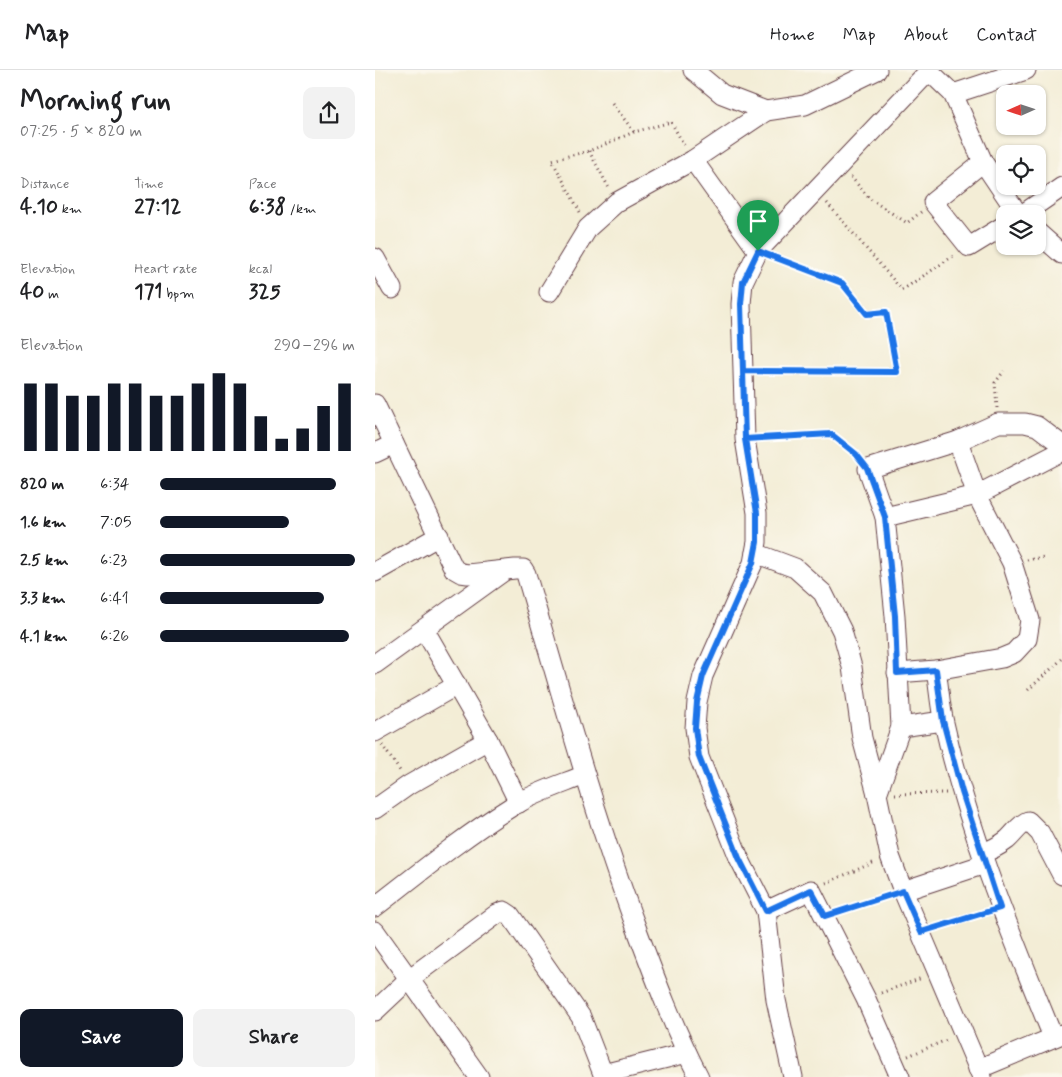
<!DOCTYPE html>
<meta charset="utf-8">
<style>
:root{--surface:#fff;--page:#f2f2f2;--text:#202124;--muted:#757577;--line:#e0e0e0;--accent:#111827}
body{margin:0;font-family:Mynerve,sans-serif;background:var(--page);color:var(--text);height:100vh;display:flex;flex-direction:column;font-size:19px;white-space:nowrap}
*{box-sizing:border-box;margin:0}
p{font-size:16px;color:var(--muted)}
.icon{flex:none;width:28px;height:28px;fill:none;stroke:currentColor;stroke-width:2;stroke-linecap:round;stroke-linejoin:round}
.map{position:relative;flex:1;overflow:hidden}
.drawer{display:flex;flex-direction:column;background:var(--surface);width:375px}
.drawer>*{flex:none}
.needle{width:32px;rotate:267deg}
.controls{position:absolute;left:621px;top:15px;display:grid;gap:10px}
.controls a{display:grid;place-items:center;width:50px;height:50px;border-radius:10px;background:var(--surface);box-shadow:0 1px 4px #0004;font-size:25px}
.pin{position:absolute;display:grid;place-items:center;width:42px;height:42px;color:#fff;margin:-51px -21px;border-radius:50% 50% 50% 0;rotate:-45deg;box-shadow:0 0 5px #0007}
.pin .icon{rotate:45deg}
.round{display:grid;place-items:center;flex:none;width:52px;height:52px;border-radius:10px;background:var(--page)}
.headline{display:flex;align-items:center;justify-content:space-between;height:85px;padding:0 20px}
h1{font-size:28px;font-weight:800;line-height:38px}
.metrics{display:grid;grid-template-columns:repeat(3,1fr);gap:8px;height:85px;padding:5px 20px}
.metrics div{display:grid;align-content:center}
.metrics b{font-size:21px;font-weight:800}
.metrics small{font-size:14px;font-weight:400}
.metrics p{font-size:14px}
.chart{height:140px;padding:10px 20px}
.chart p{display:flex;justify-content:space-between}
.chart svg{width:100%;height:90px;margin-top:5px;stroke:var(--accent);stroke-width:6}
.primary-button{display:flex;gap:10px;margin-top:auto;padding:10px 20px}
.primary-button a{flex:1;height:58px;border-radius:10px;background:var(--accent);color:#fff;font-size:20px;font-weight:800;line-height:58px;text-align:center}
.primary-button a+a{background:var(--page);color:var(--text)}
ul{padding:0 20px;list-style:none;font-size:16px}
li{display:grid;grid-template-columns:80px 60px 1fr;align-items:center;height:38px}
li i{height:12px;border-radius:6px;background:var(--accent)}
header{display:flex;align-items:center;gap:30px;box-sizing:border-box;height:70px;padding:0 25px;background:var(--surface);border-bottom:1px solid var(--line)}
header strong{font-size:24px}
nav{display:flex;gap:28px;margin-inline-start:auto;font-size:18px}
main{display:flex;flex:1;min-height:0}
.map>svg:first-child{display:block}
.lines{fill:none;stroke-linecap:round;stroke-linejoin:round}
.minor-casing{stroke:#633e45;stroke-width:21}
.path{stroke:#633e45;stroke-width:3;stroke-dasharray:1 4;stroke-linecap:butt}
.minor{stroke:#fff;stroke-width:19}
.route-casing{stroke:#fff;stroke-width:10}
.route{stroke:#1a73e8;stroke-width:6}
</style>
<header>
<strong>Map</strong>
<nav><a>Home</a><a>Map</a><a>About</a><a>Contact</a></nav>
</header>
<main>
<section class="drawer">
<div class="headline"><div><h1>Morning run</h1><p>07:25 · 5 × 820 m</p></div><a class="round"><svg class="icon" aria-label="share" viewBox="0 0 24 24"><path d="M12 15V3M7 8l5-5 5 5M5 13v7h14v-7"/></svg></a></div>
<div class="metrics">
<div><p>Distance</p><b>4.10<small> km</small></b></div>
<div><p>Time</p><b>27:12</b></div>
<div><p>Pace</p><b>6:38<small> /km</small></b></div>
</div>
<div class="metrics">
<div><p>Elevation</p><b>40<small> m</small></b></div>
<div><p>Heart rate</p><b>171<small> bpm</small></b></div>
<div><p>kcal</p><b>325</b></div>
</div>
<div class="chart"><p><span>Elevation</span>290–296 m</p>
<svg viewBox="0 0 160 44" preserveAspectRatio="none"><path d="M5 44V11M15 44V11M25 44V17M35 44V17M45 44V11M55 44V11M65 44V17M75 44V17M85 44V11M95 44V6M105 44V11M115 44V27M125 44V38M135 44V33M145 44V22M155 44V11"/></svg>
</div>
<ul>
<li><b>820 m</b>6:34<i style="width:90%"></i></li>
<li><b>1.6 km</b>7:05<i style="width:66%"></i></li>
<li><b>2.5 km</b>6:23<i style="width:100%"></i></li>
<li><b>3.3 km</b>6:41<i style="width:84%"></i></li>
<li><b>4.1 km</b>6:26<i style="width:97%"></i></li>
</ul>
<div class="primary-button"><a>Save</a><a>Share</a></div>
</section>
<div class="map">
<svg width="687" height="1007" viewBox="0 0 687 1007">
<rect width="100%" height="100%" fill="#fbf7ec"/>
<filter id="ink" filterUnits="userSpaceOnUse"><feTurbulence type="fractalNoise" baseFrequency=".02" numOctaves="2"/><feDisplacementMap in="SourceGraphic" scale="10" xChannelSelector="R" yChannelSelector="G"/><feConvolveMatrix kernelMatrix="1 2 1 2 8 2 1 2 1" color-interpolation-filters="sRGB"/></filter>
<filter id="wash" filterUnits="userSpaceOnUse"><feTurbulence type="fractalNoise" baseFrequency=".0096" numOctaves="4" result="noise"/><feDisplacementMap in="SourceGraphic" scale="20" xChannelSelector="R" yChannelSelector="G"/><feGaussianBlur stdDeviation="1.12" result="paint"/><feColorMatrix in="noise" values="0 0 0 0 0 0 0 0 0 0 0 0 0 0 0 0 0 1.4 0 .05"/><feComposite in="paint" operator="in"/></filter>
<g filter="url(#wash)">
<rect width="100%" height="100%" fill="#f3edd6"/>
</g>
<g filter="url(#ink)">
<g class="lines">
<defs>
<g id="minor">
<polyline points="318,0 347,24 391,41 430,35 502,0"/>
<polyline points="553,0 578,24 608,92 643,144"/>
<polyline points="578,24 651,0"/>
<polyline points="318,90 383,181"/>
<polyline points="608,92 558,132 594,177 630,155"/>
<polyline points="648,144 687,117"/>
<polyline points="662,162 687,184"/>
<polyline points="0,188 17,219"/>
<polyline points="174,222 213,158 242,132 318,90 391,41"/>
<path d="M0,334L79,499L86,503L93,504L140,499H148L151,504C186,622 218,741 261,857C280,908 299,959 324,1007"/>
<polyline points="0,383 19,374"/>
<polyline points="510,447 602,425 687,381"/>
<polyline points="380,483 420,498 448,523 467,561 477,597 487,668 502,724 515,786 528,821 607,1007"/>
<polyline points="0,502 64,466"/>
<polyline points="49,559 113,670 144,733"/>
<polyline points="0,594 129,501"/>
<path d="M561,600C564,617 565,636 569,653C593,761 636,864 678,967"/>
<polyline points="522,603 561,600 627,588 639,583 652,569 655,550 637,493 602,425 583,371"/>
<polyline points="526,657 568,651"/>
<polyline points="0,662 82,615"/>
<polyline points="502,724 526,657 520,546 510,447 493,399 583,371 623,353 650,353 662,356 687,375"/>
<polyline points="0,739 34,715 113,670"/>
<path d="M607,783C617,780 624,776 632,770C639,764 645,754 653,751L665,763L687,805"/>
<polyline points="528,821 610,794"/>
<path d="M0,837C44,803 88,767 136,737C159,723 185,715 210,705"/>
<polyline points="391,841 436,820 491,929 525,1007"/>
<polyline points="0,861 104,1007"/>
<polyline points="0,941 34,909 122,844 129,841 135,845 206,947 228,1004 312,983"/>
<polyline points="603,999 687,964"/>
<polyline points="418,1007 401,930 391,841 364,788 324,687 320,658 322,632 328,606 378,493 382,472 382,443 370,369 366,234 368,212 383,181 554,1"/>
</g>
</defs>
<use href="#minor" class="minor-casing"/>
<g class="path">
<polyline points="237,33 259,62"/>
<polyline points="214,81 234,118"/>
<polyline points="476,107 495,129 532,153 546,142"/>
<polyline points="452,133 527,220 580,185"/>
<polyline points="205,142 177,90 214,81 259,62 296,52 309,75"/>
<polyline points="384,301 521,302 511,242 492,244 467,213 400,188"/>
<polyline points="622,338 620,313 629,301"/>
<polyline points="386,368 457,364 483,387"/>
<polyline points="652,490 669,487"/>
<polyline points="653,620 687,589"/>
<polyline points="7,675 25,701"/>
<polyline points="520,724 571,723"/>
<polyline points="451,813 500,792"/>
<polyline points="464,841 513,825"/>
<polyline points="561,857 610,842"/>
<polyline points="506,923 547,908"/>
<polyline points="533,986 574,969"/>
</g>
<use href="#minor" class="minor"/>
</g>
</g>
<g class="lines" filter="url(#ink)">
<defs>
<polyline id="route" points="383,181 368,212 366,234 370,369 382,443 382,472 378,493 328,606 322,632 320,658 324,687 364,788 391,841 436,820 450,846 528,821 546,862 625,838 587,722 568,651 561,600 522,603 520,546 510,447 492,398 481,384 456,364 370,369 368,301 522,302 511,242 492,244 467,213 383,181"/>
</defs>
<use href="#route" class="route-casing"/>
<use href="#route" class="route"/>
</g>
</svg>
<div class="controls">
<a><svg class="needle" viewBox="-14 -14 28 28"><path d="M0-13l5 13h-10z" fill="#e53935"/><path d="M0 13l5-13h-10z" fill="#757577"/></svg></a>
<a><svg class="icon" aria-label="locate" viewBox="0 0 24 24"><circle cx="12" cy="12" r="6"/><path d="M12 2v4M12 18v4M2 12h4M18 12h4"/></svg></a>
<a><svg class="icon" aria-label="layers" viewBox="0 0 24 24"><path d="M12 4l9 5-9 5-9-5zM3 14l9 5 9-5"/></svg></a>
</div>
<div class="pin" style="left:383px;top:181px;background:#1e9e55"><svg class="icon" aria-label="arrive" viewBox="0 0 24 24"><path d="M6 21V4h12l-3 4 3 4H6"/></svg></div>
</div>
</main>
